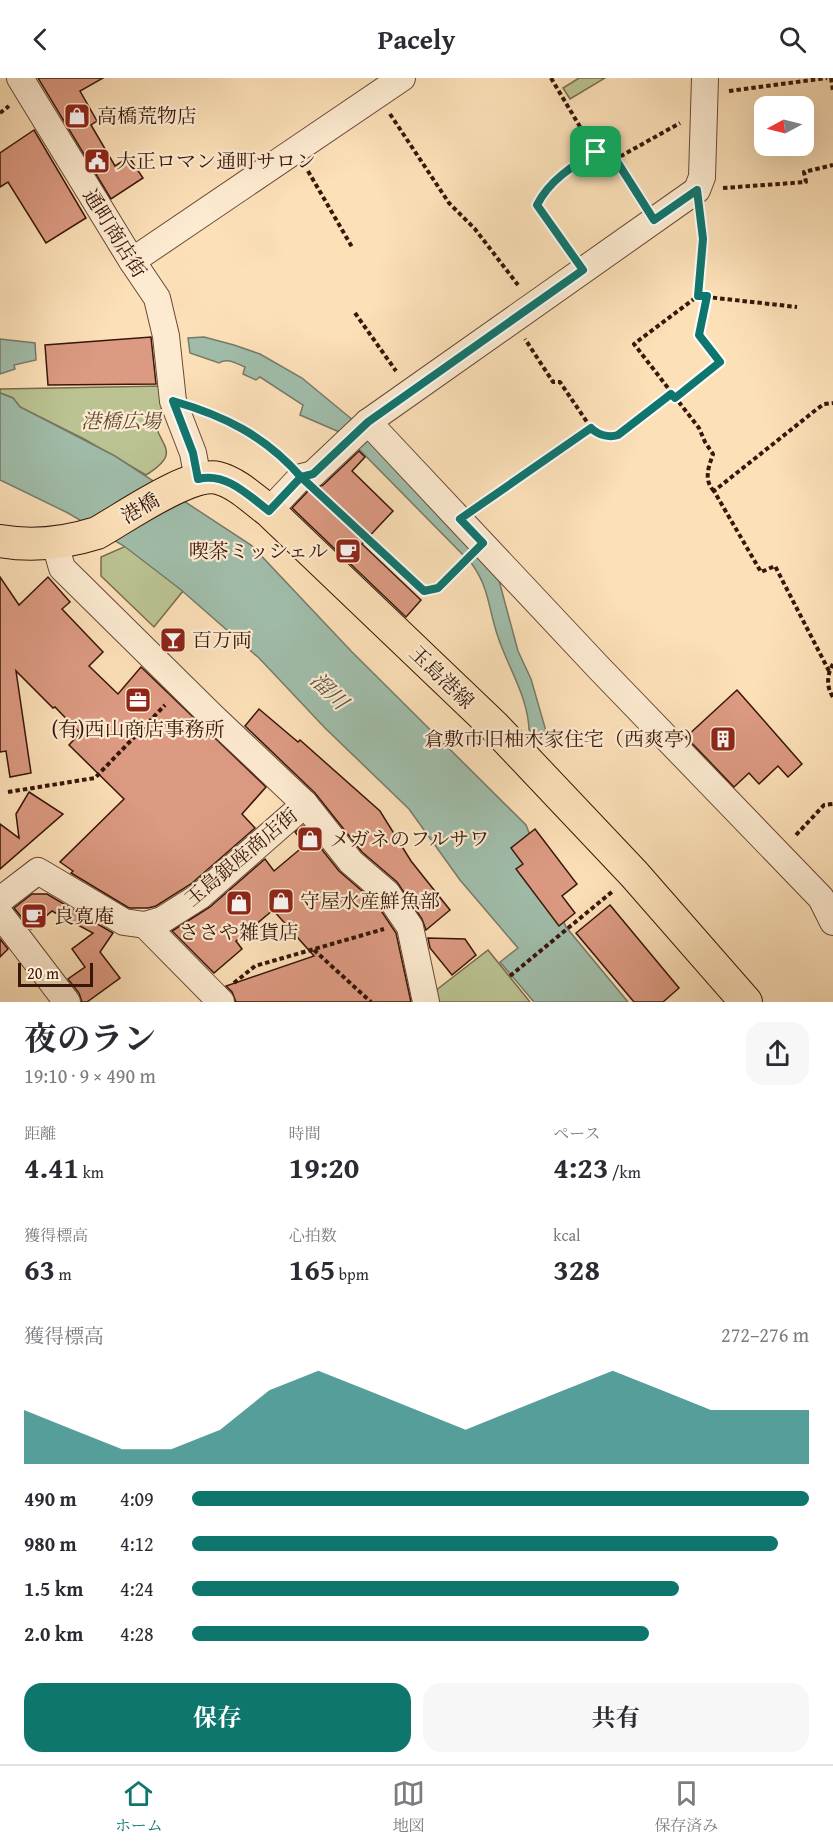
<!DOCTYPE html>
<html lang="ja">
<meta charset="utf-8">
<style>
:root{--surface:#fff;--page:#f7f7f7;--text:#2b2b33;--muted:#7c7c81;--line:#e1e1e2;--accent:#0f766e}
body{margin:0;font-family:"Gentium Book Plus","Noto Serif JP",serif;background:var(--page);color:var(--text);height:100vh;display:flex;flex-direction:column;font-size:22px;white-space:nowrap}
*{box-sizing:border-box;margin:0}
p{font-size:20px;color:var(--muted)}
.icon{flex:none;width:33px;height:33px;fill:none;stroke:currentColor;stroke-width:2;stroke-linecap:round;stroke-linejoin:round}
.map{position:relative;height:924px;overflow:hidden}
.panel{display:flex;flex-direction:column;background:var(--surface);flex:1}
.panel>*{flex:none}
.needle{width:39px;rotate:263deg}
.controls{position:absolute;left:754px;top:18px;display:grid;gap:12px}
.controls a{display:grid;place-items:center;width:60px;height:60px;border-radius:12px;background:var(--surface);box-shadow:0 6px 24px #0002;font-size:30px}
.scale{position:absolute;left:18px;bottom:15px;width:75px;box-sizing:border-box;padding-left:6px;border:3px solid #381609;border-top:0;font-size:16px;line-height:21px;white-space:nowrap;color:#381609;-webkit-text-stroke:4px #fdebd1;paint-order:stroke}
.pin{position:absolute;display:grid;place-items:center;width:51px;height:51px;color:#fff;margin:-26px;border-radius:12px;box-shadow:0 3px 9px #0006}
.round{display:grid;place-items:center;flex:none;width:63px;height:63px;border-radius:18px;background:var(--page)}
.overview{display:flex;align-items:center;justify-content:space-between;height:102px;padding:0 24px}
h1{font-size:33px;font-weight:700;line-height:45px}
.metrics{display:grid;grid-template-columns:repeat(3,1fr);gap:9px;height:102px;padding:6px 24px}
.metrics div{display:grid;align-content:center}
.metrics b{font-size:30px;font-weight:700}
.metrics small{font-size:16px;font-weight:400}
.metrics p{font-size:16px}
.chart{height:168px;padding:12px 24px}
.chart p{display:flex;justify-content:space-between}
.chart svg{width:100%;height:108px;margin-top:6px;fill:var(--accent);opacity:.7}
.cta{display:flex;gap:12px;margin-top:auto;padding:12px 24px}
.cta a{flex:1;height:69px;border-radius:18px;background:var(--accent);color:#fff;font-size:24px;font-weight:700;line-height:69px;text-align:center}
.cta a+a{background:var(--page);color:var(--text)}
ul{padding:0 24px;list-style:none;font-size:20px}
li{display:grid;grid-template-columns:96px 72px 1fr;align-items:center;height:45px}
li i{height:15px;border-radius:8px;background:var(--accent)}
header{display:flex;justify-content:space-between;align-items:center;height:78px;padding:0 24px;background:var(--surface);font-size:27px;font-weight:700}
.dock{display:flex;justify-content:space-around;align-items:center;height:84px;border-top:2px solid var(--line);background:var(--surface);font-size:16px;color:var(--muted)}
.dock a{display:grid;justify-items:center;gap:3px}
.dock .current{color:var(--accent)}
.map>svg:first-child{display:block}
.green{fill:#bbc392;stroke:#7a6c4e;stroke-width:1.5}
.water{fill:#a0bdaa;stroke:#767a6a;stroke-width:1.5}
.building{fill:#dc9a82;stroke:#381609;stroke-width:1.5}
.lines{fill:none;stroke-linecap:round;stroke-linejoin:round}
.minor-casing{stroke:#694835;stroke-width:28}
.major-casing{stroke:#381609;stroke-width:34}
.path{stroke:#381609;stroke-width:4;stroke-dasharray:4.5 3;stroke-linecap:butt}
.minor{stroke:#fdebd1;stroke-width:26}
.major{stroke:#fce0b8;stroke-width:32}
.route-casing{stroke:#fff;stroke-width:12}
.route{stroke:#0f766e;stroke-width:8}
.labels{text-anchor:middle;stroke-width:4.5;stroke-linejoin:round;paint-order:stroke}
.poi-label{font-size:20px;fill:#381609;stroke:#fdebd1;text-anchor:start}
.street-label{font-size:20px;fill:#381609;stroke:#fdebd1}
.park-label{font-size:20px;font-style:italic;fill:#5f4a32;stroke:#fdebd1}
.water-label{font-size:21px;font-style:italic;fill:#5c5041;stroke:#fdebd1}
</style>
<header><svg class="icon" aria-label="back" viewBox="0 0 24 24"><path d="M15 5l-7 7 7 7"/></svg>Pacely<svg class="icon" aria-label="search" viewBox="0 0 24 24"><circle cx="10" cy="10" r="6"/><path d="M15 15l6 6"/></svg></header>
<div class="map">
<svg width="833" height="924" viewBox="0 0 833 924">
<rect width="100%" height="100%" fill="#fce0b8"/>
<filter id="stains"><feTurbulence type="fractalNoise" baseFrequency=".00333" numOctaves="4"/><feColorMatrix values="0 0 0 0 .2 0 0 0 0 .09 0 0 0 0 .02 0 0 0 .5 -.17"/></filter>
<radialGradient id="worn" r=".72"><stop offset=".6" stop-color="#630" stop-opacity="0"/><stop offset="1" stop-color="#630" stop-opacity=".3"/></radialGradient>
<g class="green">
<polygon points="579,0 605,0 570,21 563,10"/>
<path d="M163,308L162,330L154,340C158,369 184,373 146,397L84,361L20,329L13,320L0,315V311Z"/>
<polygon points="126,468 183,513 154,549 101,498 101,479"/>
<polygon points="488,872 530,924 437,924 435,913"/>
</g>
<g class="water">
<path d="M204,259L234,267L260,276L302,300L354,343L497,495L518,573L531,601L546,653L539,662L529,652C528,618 507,588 497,556C488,528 489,510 472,486L344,356L300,337L303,327L260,299L256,302L243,296L245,289C237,286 228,279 219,285L190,275L188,260Z"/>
<polygon points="0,261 35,265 36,282 14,287 15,291 0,296"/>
<polygon points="0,315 13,320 20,329 115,378 251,467 352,574 526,747 566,849 628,924 534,924 500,884 518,870 460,802 409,731 325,650 259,580 180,511 124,468 68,435 0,402"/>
</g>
<g class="building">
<polygon points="38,0 103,0 80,13 97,43 91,47 115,88 129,79 143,100 111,121"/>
<polygon points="34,52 86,140 46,165 8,104 0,109 0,75"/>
<polygon points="151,259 156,306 48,307 45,267"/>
<polygon points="359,373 365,379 352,393 393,433 362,466 421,522 406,539 292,430 309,412 323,407"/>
<polygon points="0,499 19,527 48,499 70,524 62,531 103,574 89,588 118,616 141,589 266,709 242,736 255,750 191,806 156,828 148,830 129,830 71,795 73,793 60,784 124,721 69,667 80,655 55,629 53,630 16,593 31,695 10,699 6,673 0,674"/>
<polygon points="737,612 802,686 788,699 778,688 759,706 749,695 734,709 686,659"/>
<polygon points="259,631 298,664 300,662 380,733 411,783 450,832 426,852 422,841 397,804 362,774 315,715 245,648"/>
<polygon points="29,714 63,736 0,791 0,746 19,760 16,736"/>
<polygon points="303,748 339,793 376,825 396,855 411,924 236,924 232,914 226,908 314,878 273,832 236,863 242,871 214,895 172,853 210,829 265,781 274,793 305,767 295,754"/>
<polygon points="535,751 577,806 562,818 575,835 559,848 516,791 523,786 511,770"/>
<polygon points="32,816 47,816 113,855 100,874 120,900 87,924 82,924 79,915 68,901 85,889 72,871 93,855 52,833 31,851 14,830"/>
<polygon points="610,827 679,910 663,924 634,924 576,855"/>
<polygon points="428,860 465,861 476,877 452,897 430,870"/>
<polygon points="0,861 8,871 0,879"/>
</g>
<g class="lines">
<defs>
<g id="minor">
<polyline points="20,0 132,183 157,220 166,258 173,323 193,375 198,401"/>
<polyline points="132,183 402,0"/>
<polyline points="368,344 599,590 821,820 833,844"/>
<polyline points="269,433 301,399 313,396 368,344 697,112 702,99 705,0"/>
<polyline points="58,465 58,476 62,490 212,638 305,726 351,784 387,815 410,849 426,924"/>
<polyline points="0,822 38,793 124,844 145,847 221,924"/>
<polyline points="0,836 67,924"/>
<polyline points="145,847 162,842 200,818 305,726"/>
</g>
<path id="major" d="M0,463C33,469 65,465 97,455C124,440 190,393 218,400C237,405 253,421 269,433L494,648L634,796L746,924"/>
</defs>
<use href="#minor" class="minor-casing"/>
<use href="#major" class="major-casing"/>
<g class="path">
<polyline points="551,0 595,74 605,87 680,45"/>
<polyline points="831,0 833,13"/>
<polyline points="729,13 827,0"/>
<polyline points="0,35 9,28"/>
<polyline points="390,36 449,125 475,151 518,207"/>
<polyline points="616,82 641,121"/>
<polyline points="308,93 352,169"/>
<polyline points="723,110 806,104 804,94 833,87"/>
<path d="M568,172L537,127C549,103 572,87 595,74"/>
<polyline points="698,218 703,161 701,140"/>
<polyline points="355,235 396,293"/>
<polyline points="675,320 721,284 699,257 707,218"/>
<path d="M203,333C238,345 255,357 283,381"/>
<path d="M591,350C598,357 609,360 618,357L671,316"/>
<path d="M714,413C703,402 709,388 713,376L705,364L699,350L634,266L698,218L797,229"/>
<polyline points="321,418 424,513 438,510 466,482"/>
<polyline points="480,426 591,350 560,304 553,304 525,261"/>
<path d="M833,586C827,596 826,609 833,619"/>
<polyline points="829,593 775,488 761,494 714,413 817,331 824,326 833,325"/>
<polyline points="8,714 95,700 165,627"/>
<polyline points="796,757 824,727 833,726"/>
<polyline points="314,872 371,924"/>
<polyline points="510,898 613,813"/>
<polyline points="234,905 255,888 384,851"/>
</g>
<use href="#minor" class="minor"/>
<use href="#major" class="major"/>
</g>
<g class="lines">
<defs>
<path id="route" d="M596,74C572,88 549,103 537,127L583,192L368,344L313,396L301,399L269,433C248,417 226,394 198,401L193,375L173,323C225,338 265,358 301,399L424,513L438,510L483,465L460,441L591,350C598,357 609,360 618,357L671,316L675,320L720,284L699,257L707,218H698L703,161L697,112L654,142L616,82L605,87L596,74"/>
</defs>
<use href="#route" class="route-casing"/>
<use href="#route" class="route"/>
</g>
<defs>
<symbol id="shop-square" viewBox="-11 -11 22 22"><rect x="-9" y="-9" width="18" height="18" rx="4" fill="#8f2418" stroke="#fdebd1"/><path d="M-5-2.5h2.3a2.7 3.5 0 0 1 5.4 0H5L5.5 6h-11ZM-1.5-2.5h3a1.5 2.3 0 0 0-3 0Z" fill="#fff"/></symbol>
<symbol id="civic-square" viewBox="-11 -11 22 22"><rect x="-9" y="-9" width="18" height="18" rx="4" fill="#8f2418" stroke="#fdebd1"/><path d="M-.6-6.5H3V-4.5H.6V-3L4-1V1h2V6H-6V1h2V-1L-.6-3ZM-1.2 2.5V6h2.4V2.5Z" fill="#fff"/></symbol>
<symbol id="cafe-square" viewBox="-11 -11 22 22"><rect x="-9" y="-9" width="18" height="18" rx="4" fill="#8f2418" stroke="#fdebd1"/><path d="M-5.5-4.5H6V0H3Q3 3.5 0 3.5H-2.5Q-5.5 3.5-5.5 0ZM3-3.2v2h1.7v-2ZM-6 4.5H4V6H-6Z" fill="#fff"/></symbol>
<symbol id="bar-square" viewBox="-11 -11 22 22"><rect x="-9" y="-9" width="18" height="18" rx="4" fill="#8f2418" stroke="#fdebd1"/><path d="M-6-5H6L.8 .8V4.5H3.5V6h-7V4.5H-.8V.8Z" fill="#fff"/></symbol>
<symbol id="office-square" viewBox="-11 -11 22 22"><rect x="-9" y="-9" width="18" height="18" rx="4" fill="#8f2418" stroke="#fdebd1"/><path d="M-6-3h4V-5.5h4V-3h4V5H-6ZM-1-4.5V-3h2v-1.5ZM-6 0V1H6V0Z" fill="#fff"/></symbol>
<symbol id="building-square" viewBox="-11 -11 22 22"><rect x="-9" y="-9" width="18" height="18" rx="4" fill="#8f2418" stroke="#fdebd1"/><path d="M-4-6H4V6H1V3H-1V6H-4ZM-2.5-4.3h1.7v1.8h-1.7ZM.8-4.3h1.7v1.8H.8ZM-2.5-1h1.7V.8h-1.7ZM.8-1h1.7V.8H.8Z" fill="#fff"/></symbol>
</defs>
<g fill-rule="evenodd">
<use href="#shop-square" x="62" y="23" width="30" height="30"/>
<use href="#civic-square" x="82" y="68" width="30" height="30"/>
<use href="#cafe-square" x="333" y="458" width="30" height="30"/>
<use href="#bar-square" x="158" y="547" width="30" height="30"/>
<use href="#office-square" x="123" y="607" width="30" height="30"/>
<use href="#building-square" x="708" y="646" width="30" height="30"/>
<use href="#shop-square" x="295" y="746" width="30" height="30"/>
<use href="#shop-square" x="266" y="808" width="30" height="30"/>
<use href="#shop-square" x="224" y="810" width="30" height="30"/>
<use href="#cafe-square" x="19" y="823" width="30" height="30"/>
</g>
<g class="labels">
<g class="poi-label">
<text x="97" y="45">高橋荒物店</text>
<text x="116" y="90">大正ロマン通町サロン</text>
<text x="328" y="480" text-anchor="end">喫茶ミッシェル</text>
<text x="192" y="569">百万両</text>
<text x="138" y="658" text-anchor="middle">(有)西山商店事務所</text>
<text x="704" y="668" text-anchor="end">倉敷市旧柚木家住宅（西爽亭）</text>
<text x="330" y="768">メガネのフルサワ</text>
<text x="300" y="830">守屋水産鮮魚部</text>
<text x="54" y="845">良寛庵</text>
<text x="239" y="861" text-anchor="middle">ささや雑貨店</text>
</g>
<g class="street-label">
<text transform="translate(115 155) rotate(58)" y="7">通町商店街</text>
<text transform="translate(140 430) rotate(-30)" y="7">港橋</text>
<text transform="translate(442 599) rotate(44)" y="7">玉島港線</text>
<text transform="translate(241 779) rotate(-40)" y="7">玉島銀座商店街</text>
</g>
<g class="park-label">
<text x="121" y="350">港橋広場</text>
</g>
<g class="water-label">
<text transform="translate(329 613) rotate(44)" y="7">溜川</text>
</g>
</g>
<rect width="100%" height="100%" filter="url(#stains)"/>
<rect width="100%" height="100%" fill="url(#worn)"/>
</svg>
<div class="controls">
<a><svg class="needle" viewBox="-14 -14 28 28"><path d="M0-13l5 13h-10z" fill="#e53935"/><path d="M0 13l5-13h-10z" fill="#7c7c81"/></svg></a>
</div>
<div class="scale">20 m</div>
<div class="pin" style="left:596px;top:74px;background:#1e9e55"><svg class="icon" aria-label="arrive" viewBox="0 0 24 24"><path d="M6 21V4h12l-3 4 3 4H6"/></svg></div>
</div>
<section class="panel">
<div class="overview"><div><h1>夜のラン</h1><p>19:10 · 9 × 490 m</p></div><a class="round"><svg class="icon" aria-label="share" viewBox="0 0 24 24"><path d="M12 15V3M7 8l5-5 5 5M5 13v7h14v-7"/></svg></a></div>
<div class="metrics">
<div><p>距離</p><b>4.41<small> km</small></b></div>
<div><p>時間</p><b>19:20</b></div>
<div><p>ペース</p><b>4:23<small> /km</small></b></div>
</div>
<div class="metrics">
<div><p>獲得標高</p><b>63<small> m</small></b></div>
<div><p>心拍数</p><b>165<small> bpm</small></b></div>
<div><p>kcal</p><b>328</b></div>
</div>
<div class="chart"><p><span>獲得標高</span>272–276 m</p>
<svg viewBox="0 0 160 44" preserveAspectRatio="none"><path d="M0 44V22L10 30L20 38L30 38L40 30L50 14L60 6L70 14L80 22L90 30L100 22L110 14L120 6L130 14L140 22L150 22L160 22V44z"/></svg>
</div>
<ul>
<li><b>490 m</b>4:09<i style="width:100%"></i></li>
<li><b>980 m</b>4:12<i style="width:95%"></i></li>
<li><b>1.5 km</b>4:24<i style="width:79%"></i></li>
<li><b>2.0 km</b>4:28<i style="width:74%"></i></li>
</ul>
<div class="cta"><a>保存</a><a>共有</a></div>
</section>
<nav class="dock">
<a class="current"><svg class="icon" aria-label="home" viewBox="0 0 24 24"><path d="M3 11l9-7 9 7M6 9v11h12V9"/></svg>ホーム</a>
<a><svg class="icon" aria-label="map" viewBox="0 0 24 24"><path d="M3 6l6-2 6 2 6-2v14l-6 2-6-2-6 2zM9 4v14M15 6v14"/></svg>地図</a>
<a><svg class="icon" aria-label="saved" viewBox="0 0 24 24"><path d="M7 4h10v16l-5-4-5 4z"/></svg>保存済み</a>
</nav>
